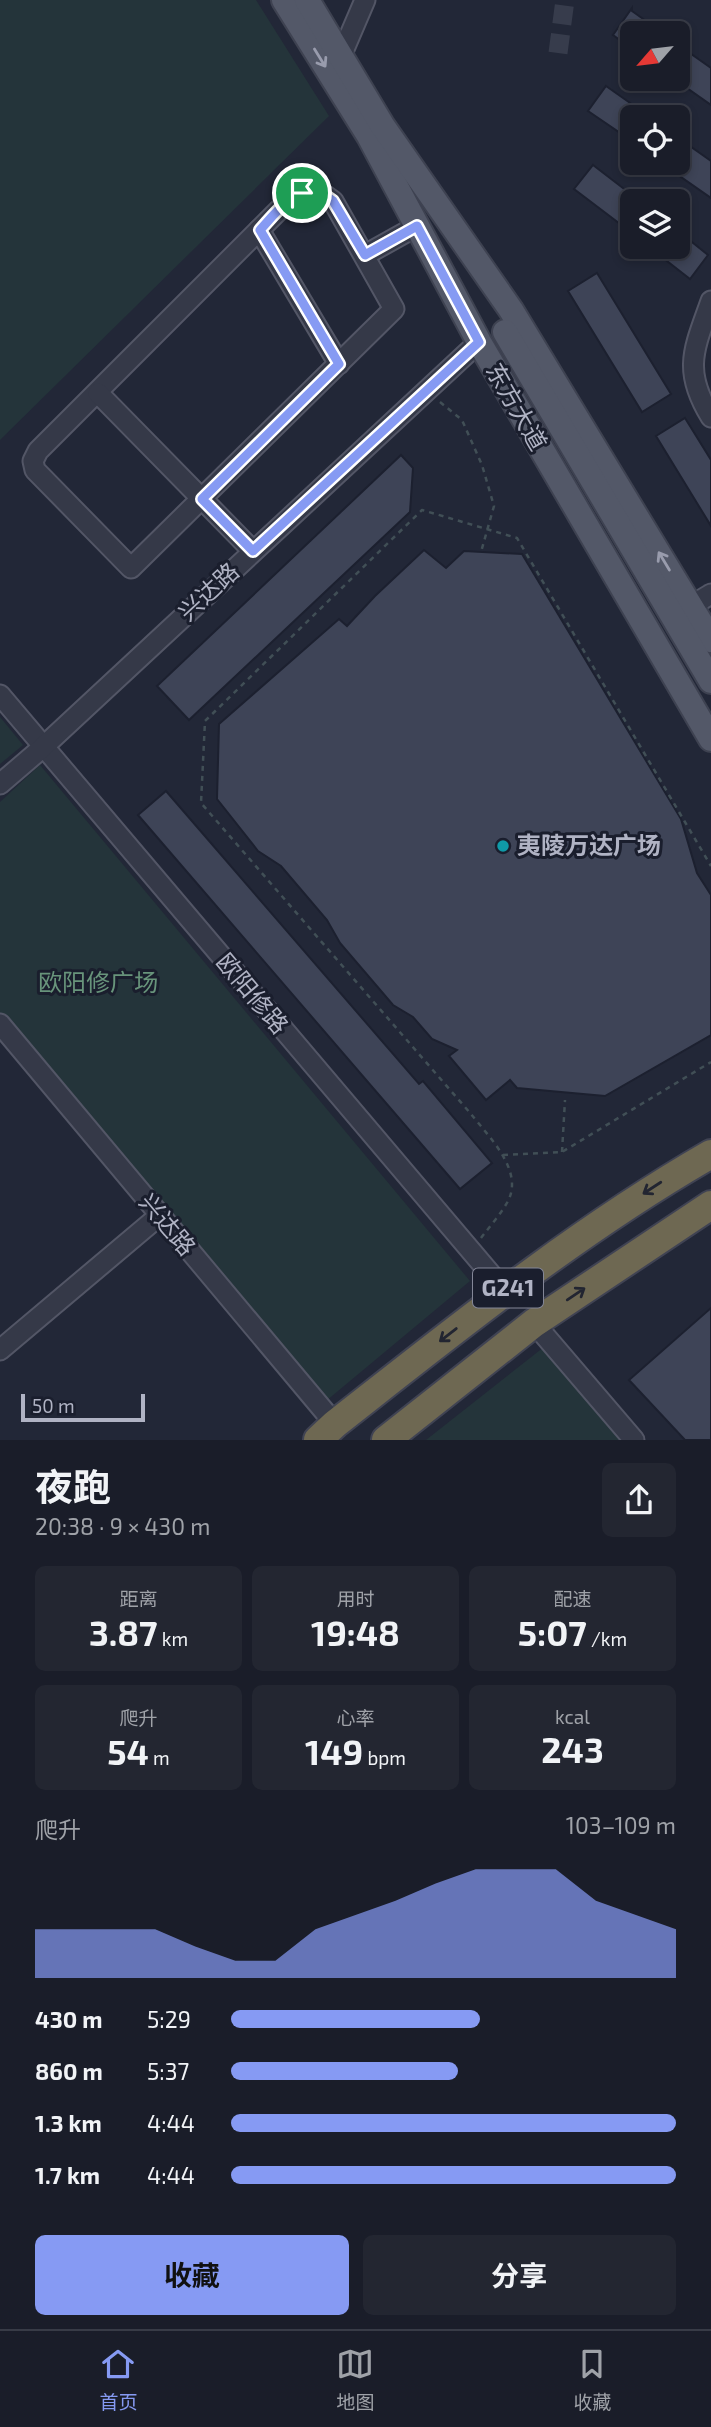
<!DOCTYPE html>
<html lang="zh">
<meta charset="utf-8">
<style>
:root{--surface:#1a1d29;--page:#232631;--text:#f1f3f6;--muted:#9fa2a8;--line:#383b46;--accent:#869af3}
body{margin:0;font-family:"Exo 2","Noto Sans SC",sans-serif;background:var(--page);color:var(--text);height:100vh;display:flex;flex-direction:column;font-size:26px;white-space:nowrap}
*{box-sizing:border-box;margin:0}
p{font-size:23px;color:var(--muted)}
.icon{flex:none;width:38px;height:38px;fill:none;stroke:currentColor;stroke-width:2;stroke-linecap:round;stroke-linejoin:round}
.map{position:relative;height:1440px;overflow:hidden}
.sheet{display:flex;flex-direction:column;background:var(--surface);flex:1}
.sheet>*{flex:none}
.needle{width:46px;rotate:242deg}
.buttons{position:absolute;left:620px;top:21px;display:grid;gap:14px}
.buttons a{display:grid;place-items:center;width:70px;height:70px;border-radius:10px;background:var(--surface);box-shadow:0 4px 10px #0003,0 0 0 2px var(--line);font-size:35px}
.scale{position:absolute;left:21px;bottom:18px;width:124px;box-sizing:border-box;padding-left:7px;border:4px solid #b0b3c4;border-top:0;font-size:19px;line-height:24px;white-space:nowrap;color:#b0b3c4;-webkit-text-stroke:5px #1a1e2d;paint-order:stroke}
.pin{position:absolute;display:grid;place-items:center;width:60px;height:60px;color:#fff;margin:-30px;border:4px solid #fff;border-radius:50%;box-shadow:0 2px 7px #0007}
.round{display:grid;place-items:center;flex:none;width:74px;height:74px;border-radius:10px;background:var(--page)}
.overview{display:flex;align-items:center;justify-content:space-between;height:119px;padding:0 35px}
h1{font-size:38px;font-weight:700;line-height:52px}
.figures{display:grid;grid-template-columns:repeat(3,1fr);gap:10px;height:119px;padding:7px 35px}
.figures div{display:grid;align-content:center;border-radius:10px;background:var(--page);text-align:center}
.figures b{font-size:35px;font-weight:700}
.figures small{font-size:19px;font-weight:400}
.figures p{font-size:19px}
.chart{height:196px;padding:14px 35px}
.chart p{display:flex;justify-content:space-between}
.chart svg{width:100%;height:126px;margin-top:7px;fill:var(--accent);opacity:.7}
.cta{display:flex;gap:14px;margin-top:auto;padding:14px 35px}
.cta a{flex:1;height:80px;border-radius:10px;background:var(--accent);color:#111;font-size:28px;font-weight:700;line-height:80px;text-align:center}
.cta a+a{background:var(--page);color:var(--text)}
ul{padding:0 35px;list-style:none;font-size:23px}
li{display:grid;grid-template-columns:112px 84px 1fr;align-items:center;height:52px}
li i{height:18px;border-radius:9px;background:var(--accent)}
.tabs{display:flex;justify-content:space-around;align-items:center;height:98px;border-top:2px solid var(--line);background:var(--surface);font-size:19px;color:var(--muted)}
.tabs a{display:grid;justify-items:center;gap:4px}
.tabs .active{color:var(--accent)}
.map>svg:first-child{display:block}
.green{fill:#24343a}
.building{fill:#3e4457;stroke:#1c202f;stroke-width:2}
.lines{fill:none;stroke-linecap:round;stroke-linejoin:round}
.minor-tunnel{stroke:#373c4c;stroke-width:19;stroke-dasharray:19 10;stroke-linecap:butt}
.minor-casing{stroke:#535666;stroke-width:23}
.major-casing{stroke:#3e4251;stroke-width:28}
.highway-casing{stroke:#404353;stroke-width:32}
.path{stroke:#414f56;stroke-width:2.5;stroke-dasharray:5 5;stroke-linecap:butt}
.minor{stroke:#353948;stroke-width:19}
.major{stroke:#535868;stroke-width:24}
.highway{stroke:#6e6852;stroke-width:28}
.oneway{stroke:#999cad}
.oneway2{stroke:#222531}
.route-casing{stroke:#fff;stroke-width:14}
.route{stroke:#869af3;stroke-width:9}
.culture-dot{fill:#0f9aa8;stroke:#1a1e2d;stroke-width:2.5}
.labels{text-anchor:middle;stroke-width:6;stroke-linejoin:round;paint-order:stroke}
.shield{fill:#1a1e2d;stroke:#838697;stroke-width:2}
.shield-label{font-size:23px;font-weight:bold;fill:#b0b3c4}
.street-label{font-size:24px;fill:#b0b3c4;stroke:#1a1e2d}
.poi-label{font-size:24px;font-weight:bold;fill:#b0b3c4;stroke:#1a1e2d;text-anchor:start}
.park-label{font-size:24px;fill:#68947b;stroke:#1a1e2d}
</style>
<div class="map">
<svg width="711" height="1440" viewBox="0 0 711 1440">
<rect width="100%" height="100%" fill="#222737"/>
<g class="green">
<polygon points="0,0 256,0 329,116 0,440"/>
<polygon points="0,717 23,745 0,764"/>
<polygon points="40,765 470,1281 326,1401 0,1015 0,802"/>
<polygon points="544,1347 623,1440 426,1440"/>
</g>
<g class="building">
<polygon points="632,8 632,11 663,33 632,33 632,49 613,35"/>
<polygon points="677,44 711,68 711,105 677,81"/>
<polygon points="606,86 650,117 632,117 632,141 588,111"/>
<polygon points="677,137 711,161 711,198 661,163 677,163"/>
<polygon points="593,165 632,195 632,233 574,189"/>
<polygon points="677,230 708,255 690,279 649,247 677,247"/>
<polygon points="597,273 671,394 642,412 568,291"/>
<polygon points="685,418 711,460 711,526 656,436"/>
<polygon points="401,455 413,468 410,512 189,720 157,686"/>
<polygon points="424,550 446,568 464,551 522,554 681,819 697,873 711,895 711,1035 605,1096 517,1088 510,1080 486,1100 449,1056 457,1050 432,1039 413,1017 393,1005 340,943 327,920 281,866 258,851 217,799 219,724 339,619 347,626 375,596"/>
<polygon points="166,791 419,1084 423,1081 492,1163 460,1189 138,815"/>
<polygon points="711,1308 711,1440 685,1440 629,1380"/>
</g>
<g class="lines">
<polyline class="minor-tunnel" points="558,53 565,0"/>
<defs>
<g id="minor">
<polyline points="341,56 365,0"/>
<polygon points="312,192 326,196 333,201 394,309 131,568 35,470 33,461 38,451 289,200 302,193"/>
<polyline points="259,230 339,364"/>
<polyline points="365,255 417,226"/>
<path d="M711,301C694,349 682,370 711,417"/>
<polyline points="98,393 253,551"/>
<polyline points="691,606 711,594"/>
<polyline points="0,695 505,1291"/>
<polyline points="0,784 42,748 479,342"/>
<polyline points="0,1024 335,1424"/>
<polyline points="534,1323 634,1440"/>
<polyline points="0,1350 159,1216"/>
</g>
<g id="major">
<polyline points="284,0 369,136 479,342 711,739"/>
<polyline points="307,0 382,125 511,310 711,640"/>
<polyline points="505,332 711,681"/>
</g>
<g id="highway">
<path d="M318,1440L335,1424C456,1329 577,1231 711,1154"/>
<polyline points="386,1440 534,1323 711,1205"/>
</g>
</defs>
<use href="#minor" class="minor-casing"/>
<use href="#major" class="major-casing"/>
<use href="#highway" class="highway-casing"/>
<g class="path">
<polyline points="440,402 462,420 482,465 494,506 481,552"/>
<polyline points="562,1152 565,1100"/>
<polyline points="503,1155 562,1152 711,1062"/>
<path d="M481,1238C490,1226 501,1214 508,1201C524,1170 488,1136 471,1114L201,803L205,721L422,510L517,538L711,866"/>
</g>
<use href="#minor" class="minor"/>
<use href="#major" class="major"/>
<use href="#highway" class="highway"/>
</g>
<defs><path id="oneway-shaft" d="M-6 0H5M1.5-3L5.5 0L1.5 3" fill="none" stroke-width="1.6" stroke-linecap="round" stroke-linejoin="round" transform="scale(1.75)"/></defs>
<g class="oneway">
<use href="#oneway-shaft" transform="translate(320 58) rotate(58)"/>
<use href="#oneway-shaft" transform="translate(664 561) rotate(-121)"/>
</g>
<g class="oneway2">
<use href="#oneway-shaft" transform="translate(652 1188) rotate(147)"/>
<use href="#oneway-shaft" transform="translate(576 1294) rotate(-34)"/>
<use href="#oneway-shaft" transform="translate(448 1335) rotate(142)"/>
</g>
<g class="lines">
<defs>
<path id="route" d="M312,192L326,196L333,201L365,255L417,226L479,342L253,551L202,499L339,364L260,230C274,215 289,193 312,192Z"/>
</defs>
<use href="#route" class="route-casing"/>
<use href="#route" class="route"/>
</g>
<circle class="culture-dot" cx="503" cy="846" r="7"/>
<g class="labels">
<rect class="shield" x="473" y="1268.5" width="70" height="39" rx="5"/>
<g class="shield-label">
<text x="508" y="1296">G241</text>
</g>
<g class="street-label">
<text transform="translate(516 407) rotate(60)" y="8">东方大道</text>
<text transform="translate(209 592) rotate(-43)" y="8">兴达路</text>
<text transform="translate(252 994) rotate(50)" y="8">欧阳修路</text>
<text transform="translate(167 1225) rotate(50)" y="8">兴达路</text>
</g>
<g class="poi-label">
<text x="517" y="854">夷陵万达广场</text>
</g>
<g class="park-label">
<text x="98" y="991">欧阳修广场</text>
</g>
</g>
</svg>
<div class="buttons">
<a><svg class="needle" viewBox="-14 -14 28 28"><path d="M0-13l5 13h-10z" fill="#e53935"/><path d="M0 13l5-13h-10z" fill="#9fa2a8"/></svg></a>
<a><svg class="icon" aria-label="locate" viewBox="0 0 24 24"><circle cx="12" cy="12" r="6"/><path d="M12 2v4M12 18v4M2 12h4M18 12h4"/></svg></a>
<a><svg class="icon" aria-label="layers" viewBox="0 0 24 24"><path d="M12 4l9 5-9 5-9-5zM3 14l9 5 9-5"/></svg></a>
</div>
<div class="scale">50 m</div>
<div class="pin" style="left:302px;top:193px;background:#1e9e55"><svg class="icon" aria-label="arrive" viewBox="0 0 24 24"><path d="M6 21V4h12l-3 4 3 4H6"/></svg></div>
</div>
<section class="sheet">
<div class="overview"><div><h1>夜跑</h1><p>20:38 · 9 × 430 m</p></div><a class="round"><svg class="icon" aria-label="share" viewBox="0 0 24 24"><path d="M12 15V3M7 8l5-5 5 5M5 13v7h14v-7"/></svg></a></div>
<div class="figures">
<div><p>距离</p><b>3.87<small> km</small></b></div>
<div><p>用时</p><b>19:48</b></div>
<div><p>配速</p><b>5:07<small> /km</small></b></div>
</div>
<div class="figures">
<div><p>爬升</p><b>54<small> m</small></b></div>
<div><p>心率</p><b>149<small> bpm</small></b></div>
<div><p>kcal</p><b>243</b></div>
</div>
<div class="chart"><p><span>爬升</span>103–109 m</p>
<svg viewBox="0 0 160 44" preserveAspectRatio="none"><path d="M0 44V27L10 27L20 27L30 27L40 33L50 38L60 38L70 27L80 22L90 17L100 11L110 6L120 6L130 6L140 17L150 22L160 27V44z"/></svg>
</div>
<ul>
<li><b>430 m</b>5:29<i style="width:56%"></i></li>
<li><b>860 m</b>5:37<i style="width:51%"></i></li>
<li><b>1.3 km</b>4:44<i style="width:100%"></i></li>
<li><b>1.7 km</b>4:44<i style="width:100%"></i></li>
</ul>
<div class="cta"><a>收藏</a><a>分享</a></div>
</section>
<nav class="tabs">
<a class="active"><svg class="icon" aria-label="home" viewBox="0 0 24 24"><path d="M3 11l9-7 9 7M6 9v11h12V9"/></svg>首页</a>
<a><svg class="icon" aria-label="map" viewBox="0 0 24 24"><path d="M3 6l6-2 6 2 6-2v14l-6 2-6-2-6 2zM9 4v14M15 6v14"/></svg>地图</a>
<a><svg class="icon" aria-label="saved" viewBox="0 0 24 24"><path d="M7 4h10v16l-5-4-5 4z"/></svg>收藏</a>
</nav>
